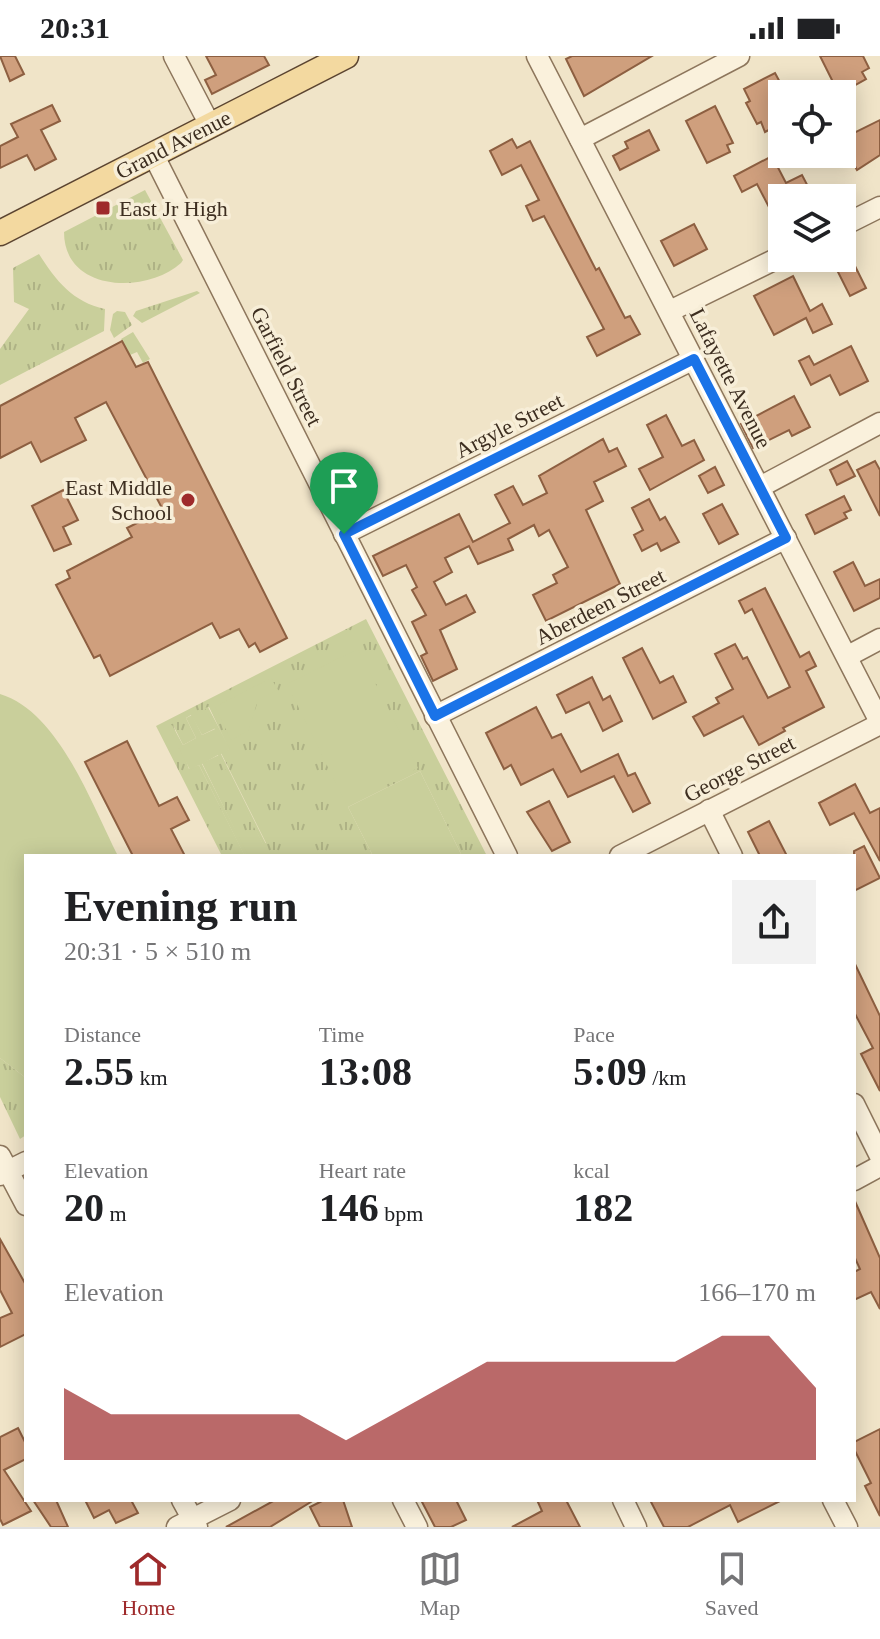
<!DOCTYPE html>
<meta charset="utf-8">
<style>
:root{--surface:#fff;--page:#f2f2f2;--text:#202124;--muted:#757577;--line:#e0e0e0;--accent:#9e2a2b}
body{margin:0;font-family:Georgia,serif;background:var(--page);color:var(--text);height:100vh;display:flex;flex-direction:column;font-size:30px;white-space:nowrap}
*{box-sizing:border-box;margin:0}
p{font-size:26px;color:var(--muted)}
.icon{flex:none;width:44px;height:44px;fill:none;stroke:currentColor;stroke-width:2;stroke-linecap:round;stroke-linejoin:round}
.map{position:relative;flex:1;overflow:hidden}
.sheet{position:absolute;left:24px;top:798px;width:832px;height:648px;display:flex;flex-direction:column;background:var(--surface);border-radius:0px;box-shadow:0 4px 20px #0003}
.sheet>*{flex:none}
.buttons{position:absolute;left:768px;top:24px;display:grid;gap:16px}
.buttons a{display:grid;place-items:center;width:88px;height:88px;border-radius:0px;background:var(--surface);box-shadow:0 4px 20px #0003;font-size:40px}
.pin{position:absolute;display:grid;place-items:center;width:68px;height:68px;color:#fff;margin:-82px -34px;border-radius:50% 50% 50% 0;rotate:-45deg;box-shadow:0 0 8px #0007}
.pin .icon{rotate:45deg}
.round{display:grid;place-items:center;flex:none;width:84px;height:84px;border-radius:0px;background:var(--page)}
.headline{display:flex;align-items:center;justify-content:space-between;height:136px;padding:0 40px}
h1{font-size:44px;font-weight:700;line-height:60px}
.stats{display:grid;grid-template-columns:repeat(3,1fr);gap:12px;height:136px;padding:8px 40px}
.stats div{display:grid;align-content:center}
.stats b{font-size:40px;font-weight:700}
.stats small{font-size:22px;font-weight:400}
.stats p{font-size:22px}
.chart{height:224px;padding:16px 40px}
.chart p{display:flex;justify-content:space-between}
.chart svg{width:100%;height:144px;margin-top:8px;fill:var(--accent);opacity:.7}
.status{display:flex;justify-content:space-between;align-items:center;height:56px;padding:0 40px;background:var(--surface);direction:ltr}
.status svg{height:22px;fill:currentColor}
.menu{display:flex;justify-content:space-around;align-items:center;height:112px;border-top:2px solid var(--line);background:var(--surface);font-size:22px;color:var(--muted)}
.menu a{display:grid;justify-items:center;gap:4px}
.menu .selected{color:var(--accent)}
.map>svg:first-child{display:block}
.grass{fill:url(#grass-tufts);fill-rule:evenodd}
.green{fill:#c9cf9b}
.building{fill:#cf9f7d;stroke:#8d5f41;stroke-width:2}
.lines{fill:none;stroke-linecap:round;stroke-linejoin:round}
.minor-casing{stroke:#8d765c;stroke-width:23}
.major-casing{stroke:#5b4430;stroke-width:27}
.minor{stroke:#faf1dc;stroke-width:20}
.major{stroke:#f3d9a0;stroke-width:24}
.route-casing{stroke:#fff;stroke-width:16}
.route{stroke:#1a73e8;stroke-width:10}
.poi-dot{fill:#9e2a2b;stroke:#f7eed8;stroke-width:3}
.labels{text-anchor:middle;stroke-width:7;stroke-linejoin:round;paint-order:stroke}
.street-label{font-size:22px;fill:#3d2e20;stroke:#f7eed8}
.poi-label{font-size:22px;fill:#3d2e20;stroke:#f7eed8;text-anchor:start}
</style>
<div class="status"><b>20:31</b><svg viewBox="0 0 49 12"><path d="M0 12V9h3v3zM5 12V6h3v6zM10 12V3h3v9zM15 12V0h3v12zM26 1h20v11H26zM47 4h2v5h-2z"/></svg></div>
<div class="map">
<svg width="880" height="1471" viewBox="0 0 880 1471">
<defs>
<pattern id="grass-tufts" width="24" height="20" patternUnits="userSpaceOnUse" patternTransform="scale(2)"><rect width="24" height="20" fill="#c9cf9b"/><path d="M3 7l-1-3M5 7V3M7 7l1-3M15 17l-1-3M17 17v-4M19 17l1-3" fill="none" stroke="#aeb285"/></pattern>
</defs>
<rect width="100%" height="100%" fill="#f0e4c8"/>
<g class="grass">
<path d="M145,134L183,204L181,207C147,238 64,237 64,176Z"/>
<path d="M39,198C56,225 73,246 105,253L104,275L0,329V293L29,253L14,246L13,212Z"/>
<polygon points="197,235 200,237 142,267 133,260 136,255"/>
<polygon points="117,255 125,256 132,269 114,282 110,274 113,258"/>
<polygon points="133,276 150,303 143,307 137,296 130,299 121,283"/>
<path d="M366,563L487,800H462L420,715L348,751L373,800H222L156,670ZM209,651L229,693L221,697L266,787L263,788L219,699L202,707L246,797L244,798L199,709L189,713L173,669L183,689L196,682L186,662L191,659L202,679L216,672L206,653Z"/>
<polygon points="0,1002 26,1022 26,1079 20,1083 0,1041"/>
</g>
<g class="green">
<polygon points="358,593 418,712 346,748 287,628"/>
<polygon points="271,622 278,634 258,644 248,675 231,684 215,651"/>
<path d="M0,638C59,656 91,747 118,800H26V1022L0,1002Z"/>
<polygon points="208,651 230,693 221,698 266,788 263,789 218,699 202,708 247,797 244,799 199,709 190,714 168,671 172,669 183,689 196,682 186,662 192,659 202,679 215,673 205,652"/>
<polygon points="420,715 462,800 373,800 348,751"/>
</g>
<g class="building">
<polygon points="0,0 15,0 24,18 10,25"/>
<polygon points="206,0 264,0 269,9 212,38 205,24 216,19"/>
<polygon points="572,0 652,0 584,40 566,3"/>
<polygon points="820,0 863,0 869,12 862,16 866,23 839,38"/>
<polygon points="775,17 782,30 782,67 765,76 761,66 757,68 746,47 750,45 744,33"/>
<polygon points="52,49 60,65 41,74 56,103 35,114 27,99 0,112 0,90 18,81 11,68"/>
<polygon points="715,50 733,87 727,89 730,96 707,107 686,65"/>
<polygon points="842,58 852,78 880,64 880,99 857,114 842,85"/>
<polygon points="649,74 659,94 620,114 613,100 628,92 625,86"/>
<polygon points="512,83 517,92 530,85 596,214 599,212 625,262 630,260 640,278 597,300 587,281 604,273 544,160 533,165 526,150 539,144 521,109 502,119 490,95"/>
<polygon points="772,100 786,127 802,119 814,142 782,142 782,154 773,159 757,128 742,136 734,120"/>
<polygon points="694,168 707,193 674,210 661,185"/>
<polygon points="831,202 851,202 866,232 850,240"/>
<polygon points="793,220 810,255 822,248 832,268 813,277 806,262 774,279 754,240"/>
<polygon points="122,285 136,311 148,306 287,582 260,596 255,587 249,591 239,573 220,582 212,567 110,620 100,599 94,602 56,529 70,522 67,515 132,481 127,472 163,454 106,346 75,362 86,384 41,406 31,386 0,402 0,350"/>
<polygon points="851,290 868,325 840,339 830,319 811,329 799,305 809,300 814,309"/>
<polygon points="794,340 810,371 792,380 789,374 753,392 741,368"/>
<polygon points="666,359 682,390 694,384 704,404 650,434 639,413 663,401 647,369"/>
<polygon points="603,383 609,396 617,392 626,410 594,426 603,445 586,454 620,528 546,565 533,539 557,527 553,519 568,511 549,474 539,480 534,469 508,483 513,494 478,508 469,490 445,502 452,516 434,526 446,549 466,539 475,556 440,574 457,613 433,625 421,600 427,597 412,566 426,559 412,534 417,531 406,509 383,520 373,500 459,458 473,486 510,467 495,439 513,430 523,449 547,437 539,420"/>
<polygon points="847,405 855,420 837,429 830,414"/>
<polygon points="875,405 880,414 880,460 857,414"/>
<polygon points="715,411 724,429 708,437 699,420"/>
<polygon points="63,434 78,464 63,471 71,488 54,495 32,450"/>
<polygon points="844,440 851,454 844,457 847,462 815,478 806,459"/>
<polygon points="649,443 660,464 665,461 679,486 661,495 657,487 642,495 634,479 643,474 632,452"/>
<polygon points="722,448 738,478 719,488 703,458"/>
<polygon points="853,506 865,530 880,523 880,542 854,555 834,516"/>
<polygon points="765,532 800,601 809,596 816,610 806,615 824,651 783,672 785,675 759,689 743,660 704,680 693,661 719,647 716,642 733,633 715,598 735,588 743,603 747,601 768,642 790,631 752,553 745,557 739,545"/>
<polygon points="642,592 660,627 673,620 686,646 653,663 623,602"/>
<polygon points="592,621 603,644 610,640 622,665 603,675 589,646 566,657 557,639"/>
<polygon points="536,651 552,682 561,678 581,716 618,698 628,720 635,717 650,747 633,756 614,720 568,741 553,713 521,729 511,709 504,713 486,677"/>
<polygon points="127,685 159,750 177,741 189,764 171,773 185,800 133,800 85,706"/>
<polygon points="855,728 870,757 880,752 880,805 854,757 830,769 819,747"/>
<polygon points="549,745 570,786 552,795 527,756"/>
<polygon points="769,765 787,800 760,800 748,776"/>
<polygon points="864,790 880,822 854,835 854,795"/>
<polygon points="854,906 880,960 880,1035 861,998 873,992 854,956"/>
<polygon points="854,1143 880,1202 880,1253 871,1236 854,1244 854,1216 860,1213 854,1200"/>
<polygon points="0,1183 26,1229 26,1278 0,1291 0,1262 12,1257 0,1234"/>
<polygon points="18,1372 26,1388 26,1403 4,1414 31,1455 3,1469 0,1463 0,1381"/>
<polygon points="880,1373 880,1460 865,1430 871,1427 854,1393 854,1386"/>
<polygon points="33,1444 56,1444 68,1471 51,1471"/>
<polygon points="85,1444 131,1444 138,1457 116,1467 109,1454 94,1462"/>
<polygon points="275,1444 314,1444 270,1471 226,1471"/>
<polygon points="324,1444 343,1444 352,1471 320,1471 310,1451"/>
<polygon points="421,1444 456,1444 466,1464 451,1471 435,1471"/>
<polygon points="537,1444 566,1444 580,1471 512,1471 542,1455"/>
<polygon points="650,1444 782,1444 738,1466 730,1449 688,1471 664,1471"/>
</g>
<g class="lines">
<defs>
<g id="minor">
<polyline points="174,0 210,69"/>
<polyline points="537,0 880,666"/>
<polyline points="580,83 739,0"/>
<polyline points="153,98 507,800"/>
<polyline points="842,170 880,151"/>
<polyline points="670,255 782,200"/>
<polyline points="760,431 880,367"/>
<polyline points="344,478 694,303"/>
<polyline points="848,600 880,583"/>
<polyline points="435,660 786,482"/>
<polyline points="709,754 732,800"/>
<polyline points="620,800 880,668"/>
<polyline points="854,1048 880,1100"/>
<polyline points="0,1100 26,1149"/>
<polyline points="0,1119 26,1106"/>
<polyline points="854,1124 880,1110"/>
<polyline points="182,1444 197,1471"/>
<polyline points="403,1444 417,1471"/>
<polyline points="623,1444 636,1471"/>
<polyline points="833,1444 847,1471"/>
<polyline points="177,1471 230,1444"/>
</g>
<polyline id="major" points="0,177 346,0"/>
</defs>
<use href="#minor" class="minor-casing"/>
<use href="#major" class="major-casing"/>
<use href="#minor" class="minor"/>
<use href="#major" class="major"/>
</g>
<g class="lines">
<defs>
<polygon id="route" points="694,303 786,482 435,660 344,478"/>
</defs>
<use href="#route" class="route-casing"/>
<use href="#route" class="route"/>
</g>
<g class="poi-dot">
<rect x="95" y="144" width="16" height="16" rx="4"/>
<circle cx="188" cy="444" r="8"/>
</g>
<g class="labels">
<g class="street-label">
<text transform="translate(173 88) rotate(-27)" y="8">Grand Avenue</text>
<text transform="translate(287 310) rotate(63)" y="8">Garfield Street</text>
<text transform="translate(731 322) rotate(63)" y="8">Lafayette Avenue</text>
<text transform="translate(509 369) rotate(-27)" y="8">Argyle Street</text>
<text transform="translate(600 550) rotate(-27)" y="8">Aberdeen Street</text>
<text transform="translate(739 712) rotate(-27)" y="8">George Street</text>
</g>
<g class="poi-label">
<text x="119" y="160">East Jr High</text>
<text x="172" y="439" text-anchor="end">East Middle<tspan x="172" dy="25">School</tspan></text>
</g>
</g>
</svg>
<div class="buttons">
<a><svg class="icon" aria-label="locate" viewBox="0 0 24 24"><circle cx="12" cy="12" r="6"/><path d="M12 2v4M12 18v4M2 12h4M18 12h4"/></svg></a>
<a><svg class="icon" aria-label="layers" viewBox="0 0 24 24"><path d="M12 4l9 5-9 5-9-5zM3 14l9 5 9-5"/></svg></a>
</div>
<div class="pin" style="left:344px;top:478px;background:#1e9e55"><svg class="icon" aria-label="arrive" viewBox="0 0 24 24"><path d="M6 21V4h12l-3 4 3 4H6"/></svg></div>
<section class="sheet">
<div class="headline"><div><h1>Evening run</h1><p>20:31 · 5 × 510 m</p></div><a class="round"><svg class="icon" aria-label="share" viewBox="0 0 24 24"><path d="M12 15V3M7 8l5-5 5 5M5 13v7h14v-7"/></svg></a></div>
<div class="stats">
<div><p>Distance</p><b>2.55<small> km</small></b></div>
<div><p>Time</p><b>13:08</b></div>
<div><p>Pace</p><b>5:09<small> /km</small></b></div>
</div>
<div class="stats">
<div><p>Elevation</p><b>20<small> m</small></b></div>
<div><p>Heart rate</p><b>146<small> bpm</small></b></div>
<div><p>kcal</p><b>182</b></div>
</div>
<div class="chart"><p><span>Elevation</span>166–170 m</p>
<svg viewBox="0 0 160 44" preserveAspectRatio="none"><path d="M0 44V22L10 30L20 30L30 30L40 30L50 30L60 38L70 30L80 22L90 14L100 14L110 14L120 14L130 14L140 6L150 6L160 22V44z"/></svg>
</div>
</section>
</div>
<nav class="menu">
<a class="selected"><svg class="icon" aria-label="home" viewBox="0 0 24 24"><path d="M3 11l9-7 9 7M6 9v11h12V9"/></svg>Home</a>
<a><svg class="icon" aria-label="map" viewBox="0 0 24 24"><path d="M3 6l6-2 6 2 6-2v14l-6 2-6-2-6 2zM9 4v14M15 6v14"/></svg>Map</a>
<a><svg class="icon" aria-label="saved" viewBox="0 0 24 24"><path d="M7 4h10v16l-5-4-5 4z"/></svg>Saved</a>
</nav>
